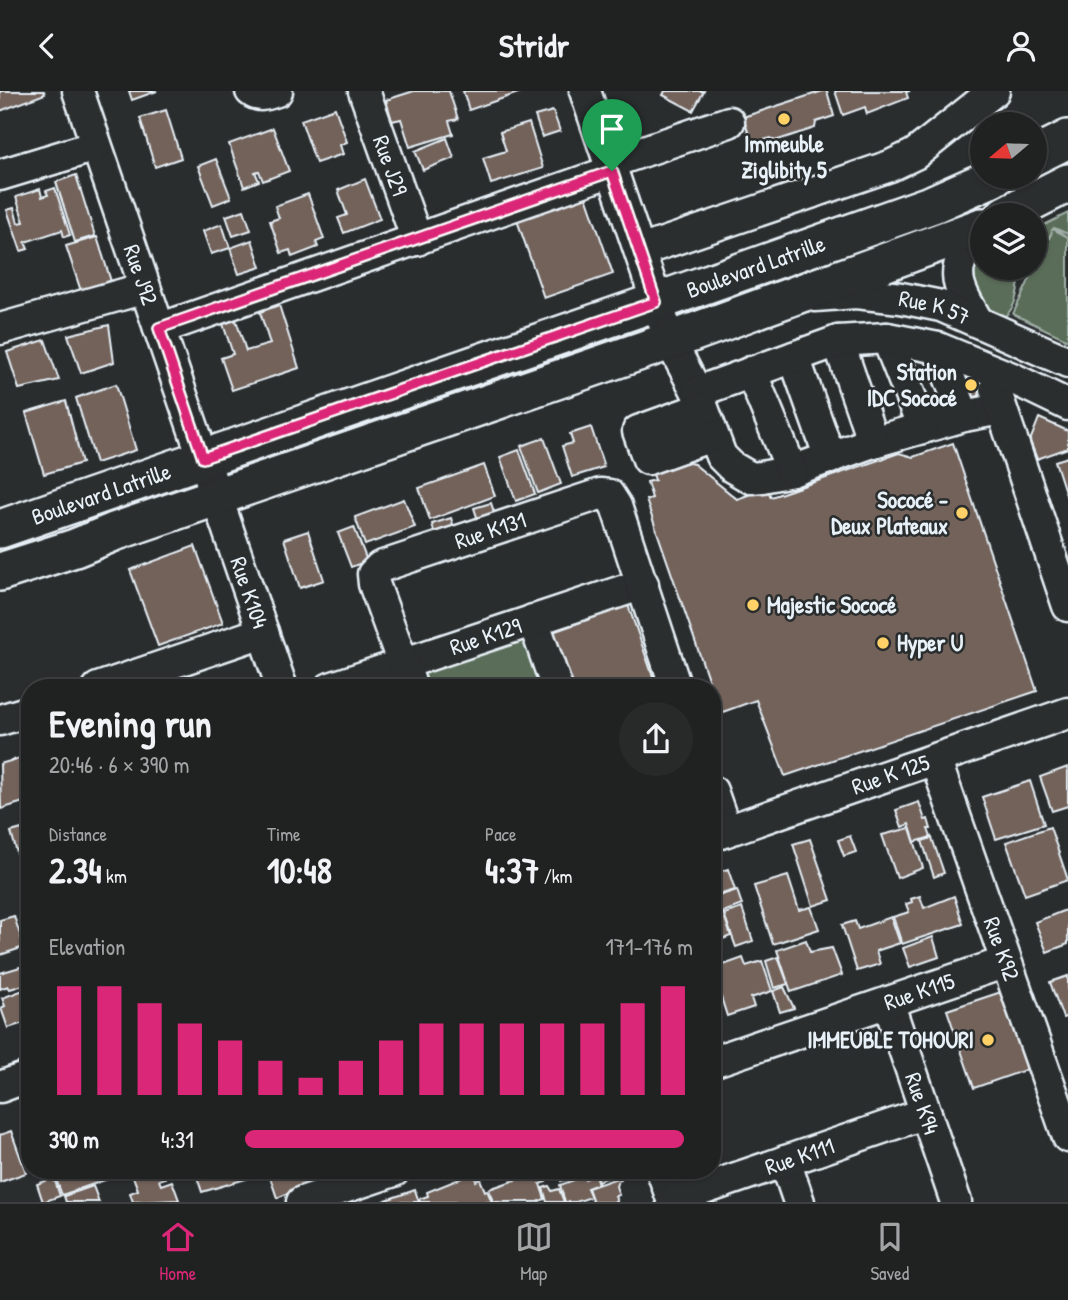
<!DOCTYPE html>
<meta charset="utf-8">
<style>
:root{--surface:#202222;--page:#282a2a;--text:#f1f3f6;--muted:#a2a4a5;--line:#3d3f40;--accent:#db2777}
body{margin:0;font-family:"Patrick Hand",sans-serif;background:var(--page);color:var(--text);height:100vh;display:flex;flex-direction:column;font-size:26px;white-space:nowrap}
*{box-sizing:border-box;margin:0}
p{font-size:23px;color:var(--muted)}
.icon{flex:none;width:38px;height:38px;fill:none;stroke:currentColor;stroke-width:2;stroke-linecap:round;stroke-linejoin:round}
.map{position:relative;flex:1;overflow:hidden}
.sheet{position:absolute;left:21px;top:588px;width:700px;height:500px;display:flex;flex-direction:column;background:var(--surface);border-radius:28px;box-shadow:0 2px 5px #0004,0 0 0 2px var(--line)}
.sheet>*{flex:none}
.needle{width:46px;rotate:251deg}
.tools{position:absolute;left:970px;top:21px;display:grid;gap:14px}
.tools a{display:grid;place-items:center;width:77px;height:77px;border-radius:50%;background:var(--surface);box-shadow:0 2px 5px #0004,0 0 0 2px var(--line);font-size:35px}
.pin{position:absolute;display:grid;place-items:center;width:60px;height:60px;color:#fff;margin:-72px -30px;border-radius:50% 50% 50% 0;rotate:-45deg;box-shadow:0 0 7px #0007}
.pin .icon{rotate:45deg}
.round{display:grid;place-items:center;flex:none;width:74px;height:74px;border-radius:37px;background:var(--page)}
.headline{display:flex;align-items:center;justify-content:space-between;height:119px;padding:0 28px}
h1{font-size:38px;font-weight:700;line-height:52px}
.stats{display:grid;grid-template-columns:repeat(3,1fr);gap:10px;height:119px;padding:7px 28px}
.stats div{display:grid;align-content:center}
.stats b{font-size:35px;font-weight:700}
.stats small{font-size:19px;font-weight:400}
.stats p{font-size:19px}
.chart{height:196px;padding:14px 28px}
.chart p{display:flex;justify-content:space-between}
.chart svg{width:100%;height:126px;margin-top:7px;stroke:var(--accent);stroke-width:6}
ul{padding:0 28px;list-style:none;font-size:23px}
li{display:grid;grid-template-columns:112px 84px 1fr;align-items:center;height:52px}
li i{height:18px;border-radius:9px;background:var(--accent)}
header{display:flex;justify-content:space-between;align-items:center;height:91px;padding:0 28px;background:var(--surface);font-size:32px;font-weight:700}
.tab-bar{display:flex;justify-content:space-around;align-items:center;height:98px;border-top:2px solid var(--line);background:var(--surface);font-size:19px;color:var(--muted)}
.tab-bar a{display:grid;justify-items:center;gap:4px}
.tab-bar .active{color:var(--accent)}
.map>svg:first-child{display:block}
.green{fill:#5a6d58;stroke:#a1afa8;stroke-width:2}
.building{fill:#72625a;stroke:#e8f1f8;stroke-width:2}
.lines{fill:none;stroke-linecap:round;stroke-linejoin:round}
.minor-casing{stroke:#e8f1f8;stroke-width:35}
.major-casing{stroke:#e8f1f8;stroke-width:42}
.minor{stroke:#2a2d2e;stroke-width:30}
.major{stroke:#2a2d2e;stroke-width:37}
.route-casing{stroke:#fff;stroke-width:14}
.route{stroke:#db2777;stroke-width:9}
.poi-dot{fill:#ffd166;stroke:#2a2d2e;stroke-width:2.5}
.labels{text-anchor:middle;stroke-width:5;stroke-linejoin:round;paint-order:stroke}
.poi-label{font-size:23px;font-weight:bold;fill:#e8f1f8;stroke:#2a2d2e;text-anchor:end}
.street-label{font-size:23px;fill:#e8f1f8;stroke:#2a2d2e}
</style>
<header><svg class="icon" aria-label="back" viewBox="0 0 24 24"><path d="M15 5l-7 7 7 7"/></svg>Stridr<svg class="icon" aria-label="person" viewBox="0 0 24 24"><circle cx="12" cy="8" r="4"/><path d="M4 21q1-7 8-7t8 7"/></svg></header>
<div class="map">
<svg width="1068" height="1111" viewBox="0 0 1068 1111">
<rect width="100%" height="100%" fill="#2a2d2e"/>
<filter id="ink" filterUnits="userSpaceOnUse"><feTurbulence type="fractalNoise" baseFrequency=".0143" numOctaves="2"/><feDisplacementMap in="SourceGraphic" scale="14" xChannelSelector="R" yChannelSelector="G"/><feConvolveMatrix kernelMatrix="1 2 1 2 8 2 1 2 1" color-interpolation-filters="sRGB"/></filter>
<g filter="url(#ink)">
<g class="green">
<polygon points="1068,122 1068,143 1054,137 1051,140 1053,138 1068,146 1068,249 1013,223 1052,141 1034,171 1034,139"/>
<path d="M982,165V177H1023C1016,193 1020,213 1005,225L992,223L977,214L968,178L974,169Z"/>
<polygon points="526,542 545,597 423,597 417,579"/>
</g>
<g class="building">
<polygon points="0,0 44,0 45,3 0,20"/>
<polygon points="129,0 157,0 132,9"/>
<polygon points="414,0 449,0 458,28 449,30 453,43 410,56 401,28 392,30 386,9"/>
<polygon points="463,0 524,0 469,19"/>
<polygon points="665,0 704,0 693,20 663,4"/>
<polygon points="823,0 827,0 834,25 816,31 815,37 775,50 771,47 752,52 743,26"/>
<polygon points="835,0 910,0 906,1 908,7 867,23 865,16 843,24"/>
<polygon points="335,17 347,51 340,54 343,63 316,72 301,29"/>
<polygon points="166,19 181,67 155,76 140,27"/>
<polygon points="553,20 560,40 542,46 535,25"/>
<polygon points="529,32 543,77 491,93 483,67 506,60 500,41"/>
<polygon points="273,37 289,80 263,90 259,80 255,81 259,90 244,96 229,53"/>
<polygon points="447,47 454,67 423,79 415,60"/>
<polygon points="216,68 231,107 213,114 198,75"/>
<polygon points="76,84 95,145 75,151 56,91"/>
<polygon points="365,88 380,128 344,142 338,127 347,124 338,99"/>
<polygon points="55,97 70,144 64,146 62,139 25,151 28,158 21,160 7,119 14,117 18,132 24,131 16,106 40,98 42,106 48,104 46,100"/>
<polygon points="308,103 324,148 316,151 318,156 292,166 290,159 281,162 270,130 279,127 275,115"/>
<polygon points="586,105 613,183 544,207 517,129"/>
<polygon points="244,119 251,139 233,145 226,125"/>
<polygon points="222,133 230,157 211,163 203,140"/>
<polygon points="97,146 115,203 85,212 66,155"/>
<polygon points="252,149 261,176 239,183 230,157"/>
<polygon points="279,214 299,277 232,299 221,267 233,263 223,233 236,229 246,260 270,253 260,221"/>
<polygon points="109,234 114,271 81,282 68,244"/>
<polygon points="45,249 59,289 19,298 7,261"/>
<polygon points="980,278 988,302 962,310 955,286"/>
<polygon points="116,293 136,359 96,372 76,307"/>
<polygon points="66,310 82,372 44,383 26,322"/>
<polygon points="1039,327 1068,340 1068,357 1037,368 1030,350"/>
<polygon points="591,336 604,376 572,386 562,355 573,352 570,343"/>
<polygon points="544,347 561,393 538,402 521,355"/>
<polygon points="953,352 1037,600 785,685 756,609 720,622 646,409 652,407 647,391 655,389 650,375 678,370 694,373 737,408 767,397 771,406 899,362 913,366"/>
<polygon points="519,359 535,403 516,410 500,366"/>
<polygon points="1068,366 1068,410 1055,370"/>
<polygon points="484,374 495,405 430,429 419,397"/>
<polygon points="404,408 415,436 365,454 355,426"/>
<polygon points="491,412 496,427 479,432 474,417"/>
<polygon points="451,427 456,442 436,448 432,433"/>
<polygon points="354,436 367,470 351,476 338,442"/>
<polygon points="308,440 324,489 300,497 284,448"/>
<polygon points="195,455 223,532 158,555 130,479"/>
<polygon points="628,514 657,597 569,597 550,542"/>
<polygon points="30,664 30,709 1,718 0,673"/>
<polygon points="1068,676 1068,715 1052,720 1040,686"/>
<polygon points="1030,690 1044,733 996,748 982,706"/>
<polygon points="919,711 925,729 928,728 931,738 928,738 931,746 915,751 909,733 902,736 896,719"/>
<polygon points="28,731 30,731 30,773 21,776 11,741 29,736"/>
<polygon points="1050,736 1068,789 1025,804 1006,751"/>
<polygon points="910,737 923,777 897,787 882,744"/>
<polygon points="850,745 856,761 844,765 838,749"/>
<polygon points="932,747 944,782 934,786 922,750"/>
<polygon points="810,748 831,809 813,815 793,753"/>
<polygon points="728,778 735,799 712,806 712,783"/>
<polygon points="788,785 799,819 811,816 819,838 773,853 754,795"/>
<polygon points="737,799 742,814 723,821 731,845 712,852 712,807"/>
<polygon points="920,805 924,817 954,805 963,833 902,853 893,826 909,821 906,813 912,811 911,808"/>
<polygon points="30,809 30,838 20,812"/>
<polygon points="742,817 753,850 736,856 724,823"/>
<polygon points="1068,818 1068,853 1047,861 1035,831"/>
<polygon points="14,825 24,856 0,864 0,829"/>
<polygon points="891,826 900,852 876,860 880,873 857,880 842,834 855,830 858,838"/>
<polygon points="933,846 939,866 910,876 903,857"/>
<polygon points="806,849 810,861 832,857 842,884 791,901 777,859"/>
<polygon points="778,866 788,893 774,897 766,870"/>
<polygon points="743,867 746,875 762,870 772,900 751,907 754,916 727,925 712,878"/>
<polygon points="30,873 30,892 10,898 8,895 0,898 0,882"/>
<polygon points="1068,885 1068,925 1063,927 1050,891"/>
<polygon points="784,896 794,917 780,921 773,900"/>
<polygon points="26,898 30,909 30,930 8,937 1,917 5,915 2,907"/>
<polygon points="1001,901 1028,978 974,997 947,919"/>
<polygon points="11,1040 26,1082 0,1091 0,1044"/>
<polygon points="81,1080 108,1080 111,1087 62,1104 56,1088"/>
<polygon points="131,1080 163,1080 165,1087 159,1089 161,1094 172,1090 179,1109 133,1111 130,1102 138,1099"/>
<polygon points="195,1080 247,1080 249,1087 202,1101"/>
<polygon points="268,1080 340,1080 277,1107"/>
<polygon points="542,1080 546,1091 540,1093 545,1108 537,1111 493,1111 489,1098"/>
<polygon points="557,1080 592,1080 561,1090"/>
<polygon points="594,1080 616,1080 617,1083 598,1090"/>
<polygon points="474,1082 476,1090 480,1088 485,1100 487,1099 492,1111 420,1111 419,1108 428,1105 427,1101"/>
<polygon points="595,1084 598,1093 587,1097 591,1106 576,1111 565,1111 560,1094 585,1085 585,1088"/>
<polygon points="620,1086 621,1089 618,1090 616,1095 619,1104 615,1105 617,1111 593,1111 588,1097"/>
<polygon points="54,1087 60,1105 43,1111 37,1093"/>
<polygon points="93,1095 99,1111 66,1111 64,1105"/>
<polygon points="549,1095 552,1100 559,1098 564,1111 547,1111 543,1097"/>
<polygon points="415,1099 419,1111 383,1111 383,1110"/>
</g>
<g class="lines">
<defs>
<g id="minor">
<path id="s1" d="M78,0L282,597"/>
<path d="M251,0C259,7 268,3 277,0"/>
<path id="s2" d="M364,0L417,149"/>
<polyline points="585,0 670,250 697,301 721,365 732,376 751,387 762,386 792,380 873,351 964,325 1001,318"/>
<polyline points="609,72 729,31"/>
<polyline points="0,84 96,55"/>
<path d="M978,138C950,181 953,188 978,231"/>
<polyline points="640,160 890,75 915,63 994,0"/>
<path id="s3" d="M815,205L856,202L901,207L941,215L1068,271"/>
<polyline points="0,238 145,197"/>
<polyline points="159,238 612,80"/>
<polyline points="887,247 923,337"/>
<polyline points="838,250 873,351"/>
<polyline points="938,257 964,325"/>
<polyline points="794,266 830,367"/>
<polyline points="751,281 792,380"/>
<polyline points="995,298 1068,515"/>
<polyline points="697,301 838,250 887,247 938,257 1014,288 1068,314"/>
<polyline points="702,317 638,340 648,368 712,345"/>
<polyline points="533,529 557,597"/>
<polyline points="98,597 263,541"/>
<path id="s4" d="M330,597L643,493"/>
<path id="s5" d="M412,597L374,493L373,483L380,476L600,403L609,404L616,415L676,597"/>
<polyline points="0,629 30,620"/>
<path id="s6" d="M935,668L1068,1046"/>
<polyline points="712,700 726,740"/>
<path id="s7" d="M712,745L1068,622"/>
<path id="s8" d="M888,911L956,1111"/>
<path id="s9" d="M712,971L1006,871"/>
<polyline points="0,996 30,985"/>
<polyline points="785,1070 799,1111"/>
<polyline points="662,1080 673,1111"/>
<path id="s10" d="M672,1109L926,1022"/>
<polyline points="302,1111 394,1080"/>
</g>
<g id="major">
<polyline points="1034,65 1068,48"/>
<polyline points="1005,124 1068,92"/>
<path id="s11" d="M0,438L656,211L933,113L994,86"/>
<polyline points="0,481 75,457 114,441 670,250 982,136"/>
</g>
</defs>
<use href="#minor" class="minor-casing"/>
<use href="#major" class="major-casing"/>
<use href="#minor" class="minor"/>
<use href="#major" class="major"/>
</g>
</g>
<g class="lines" filter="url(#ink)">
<defs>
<polygon id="route" points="612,80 656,211 203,367 159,237"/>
</defs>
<use href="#route" class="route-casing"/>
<use href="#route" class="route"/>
</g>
<g class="poi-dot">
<circle cx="784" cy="28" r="7"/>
<circle cx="971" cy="294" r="7"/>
<circle cx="962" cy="422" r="7"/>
<circle cx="753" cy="514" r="7"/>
<circle cx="883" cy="552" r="7"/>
<circle cx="988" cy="949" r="7"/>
</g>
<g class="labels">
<g class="poi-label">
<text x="784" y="61" text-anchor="middle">Immeuble<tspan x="784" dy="26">Ziglibity 5</tspan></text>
<text x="957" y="289">Station<tspan x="957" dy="26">IDC Sococé</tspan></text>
<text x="948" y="417">Sococé -<tspan x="948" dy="26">Deux Plateaux</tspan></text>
<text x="767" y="522" text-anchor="start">Majestic Sococé</text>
<text x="897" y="560" text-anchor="start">Hyper U</text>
<text x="974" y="957">IMMEUBLE TOHOURI</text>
</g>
<g class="street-label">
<text dy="8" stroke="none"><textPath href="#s2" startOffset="79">Rue J29</textPath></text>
<text dy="8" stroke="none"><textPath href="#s11" startOffset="800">Boulevard Latrille</textPath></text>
<text dy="8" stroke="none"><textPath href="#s1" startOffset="194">Rue J92</textPath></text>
<text dy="8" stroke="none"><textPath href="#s3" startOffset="121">Rue K 57</textPath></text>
<text dy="8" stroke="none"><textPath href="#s11" startOffset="107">Boulevard Latrille</textPath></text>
<text dy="8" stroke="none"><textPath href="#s5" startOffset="247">Rue K131</textPath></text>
<text dy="8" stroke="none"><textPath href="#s1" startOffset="530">Rue K104</textPath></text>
<text dy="8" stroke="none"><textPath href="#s4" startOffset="164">Rue K129</textPath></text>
<text dy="8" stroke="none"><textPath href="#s7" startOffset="189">Rue K 125</textPath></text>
<text dy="8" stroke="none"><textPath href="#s6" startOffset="201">Rue K92</textPath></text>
<text dy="8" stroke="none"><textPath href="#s9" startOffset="219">Rue K115</textPath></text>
<text dy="8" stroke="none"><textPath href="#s8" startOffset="107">Rue K94</textPath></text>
<text dy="8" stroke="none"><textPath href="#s10" startOffset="135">Rue K111</textPath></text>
</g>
</g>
</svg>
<div class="tools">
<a><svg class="needle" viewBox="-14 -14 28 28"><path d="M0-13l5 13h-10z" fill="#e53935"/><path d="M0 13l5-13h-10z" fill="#a2a4a5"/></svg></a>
<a><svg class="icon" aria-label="layers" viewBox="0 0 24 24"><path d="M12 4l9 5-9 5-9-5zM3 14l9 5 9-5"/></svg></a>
</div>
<div class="pin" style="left:612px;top:80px;background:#1e9e55"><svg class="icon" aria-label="arrive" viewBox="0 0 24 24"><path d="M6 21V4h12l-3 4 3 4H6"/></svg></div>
<section class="sheet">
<div class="headline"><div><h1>Evening run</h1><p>20:46 · 6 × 390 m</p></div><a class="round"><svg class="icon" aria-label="share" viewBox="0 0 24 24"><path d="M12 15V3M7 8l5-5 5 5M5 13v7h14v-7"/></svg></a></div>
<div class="stats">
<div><p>Distance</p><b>2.34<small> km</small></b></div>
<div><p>Time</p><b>10:48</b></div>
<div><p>Pace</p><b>4:37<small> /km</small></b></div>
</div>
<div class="chart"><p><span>Elevation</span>171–176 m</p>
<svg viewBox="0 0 160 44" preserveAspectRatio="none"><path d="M5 44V6M15 44V6M25 44V12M35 44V19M45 44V25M55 44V32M65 44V38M75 44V32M85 44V25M95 44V19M105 44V19M115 44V19M125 44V19M135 44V19M145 44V12M155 44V6"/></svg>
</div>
<ul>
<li><b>390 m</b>4:31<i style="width:98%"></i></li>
</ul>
</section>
</div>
<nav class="tab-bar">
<a class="active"><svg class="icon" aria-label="home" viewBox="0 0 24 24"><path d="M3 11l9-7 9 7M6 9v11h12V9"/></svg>Home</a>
<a><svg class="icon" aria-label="map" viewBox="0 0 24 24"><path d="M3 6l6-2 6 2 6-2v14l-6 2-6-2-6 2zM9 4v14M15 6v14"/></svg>Map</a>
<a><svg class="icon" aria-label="saved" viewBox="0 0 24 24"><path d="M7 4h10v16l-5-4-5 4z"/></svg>Saved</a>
</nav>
